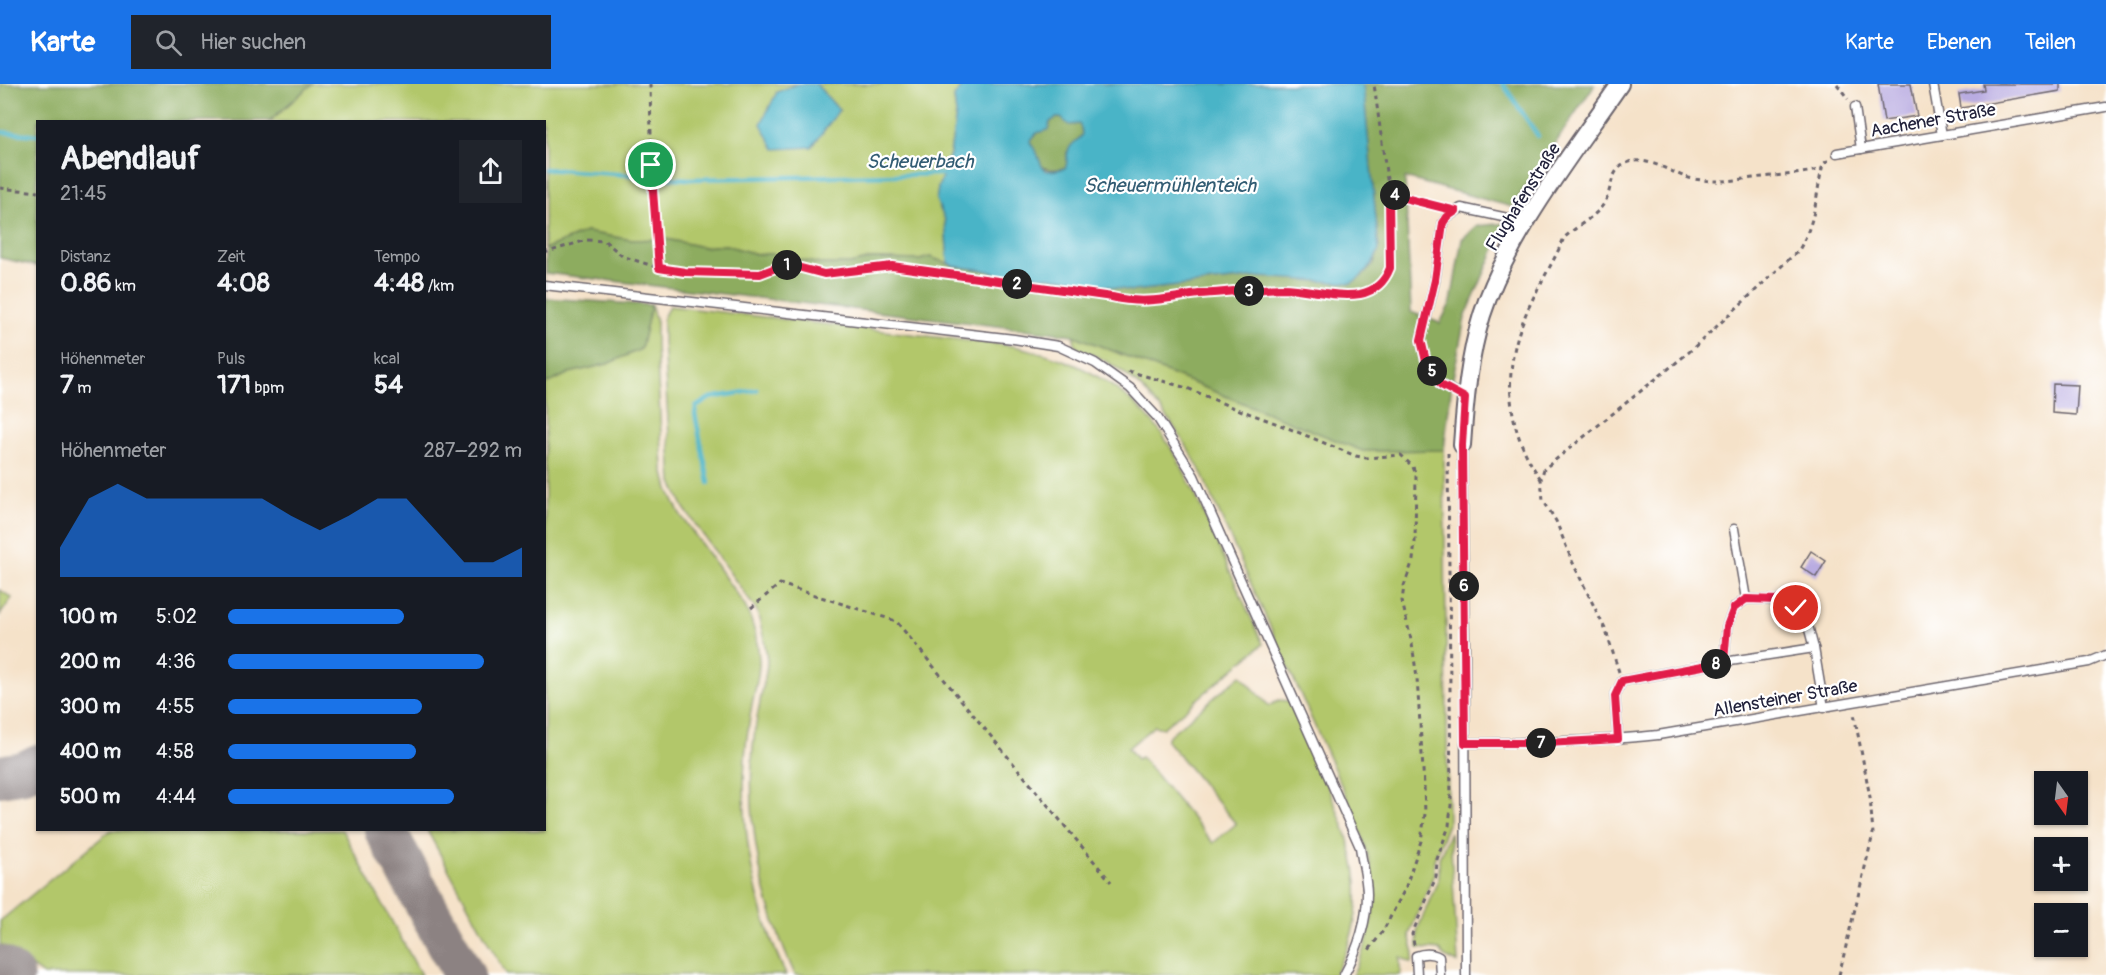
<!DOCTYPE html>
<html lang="de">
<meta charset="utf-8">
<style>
:root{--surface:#171b24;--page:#20242c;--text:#f1f3f6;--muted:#9ea1a6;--accent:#1a73e8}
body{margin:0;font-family:Pangolin,sans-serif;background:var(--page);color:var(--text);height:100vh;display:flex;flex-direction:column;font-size:22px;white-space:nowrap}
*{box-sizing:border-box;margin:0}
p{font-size:20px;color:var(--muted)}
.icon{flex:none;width:33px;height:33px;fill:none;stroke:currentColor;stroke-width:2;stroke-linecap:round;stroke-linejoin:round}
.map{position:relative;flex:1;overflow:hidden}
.details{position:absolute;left:36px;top:36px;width:510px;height:711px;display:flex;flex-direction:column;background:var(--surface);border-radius:0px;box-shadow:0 2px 4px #0004}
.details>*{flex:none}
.needle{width:39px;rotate:166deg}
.controls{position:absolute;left:2034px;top:687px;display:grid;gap:12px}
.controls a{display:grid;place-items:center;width:54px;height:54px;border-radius:0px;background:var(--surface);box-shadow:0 2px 4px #0004;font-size:30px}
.pin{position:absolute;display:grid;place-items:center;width:51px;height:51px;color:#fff;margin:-26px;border:3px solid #fff;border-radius:50%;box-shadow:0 2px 6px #0007}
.km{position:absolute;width:30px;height:30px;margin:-15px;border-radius:50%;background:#222;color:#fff;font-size:16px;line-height:30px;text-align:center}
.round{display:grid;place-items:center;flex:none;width:63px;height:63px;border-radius:0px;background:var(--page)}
.overview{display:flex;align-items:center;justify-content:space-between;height:102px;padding:0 24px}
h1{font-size:33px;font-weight:800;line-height:45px}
.figures{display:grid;grid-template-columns:repeat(3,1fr);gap:9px;height:102px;padding:6px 24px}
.figures div{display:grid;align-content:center}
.figures b{font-size:26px;font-weight:800}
.figures small{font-size:16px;font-weight:400}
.figures p{font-size:16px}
.chart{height:168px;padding:12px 24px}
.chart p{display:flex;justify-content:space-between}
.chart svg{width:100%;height:108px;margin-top:6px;fill:var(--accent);opacity:.7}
ul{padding:0 24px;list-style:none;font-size:20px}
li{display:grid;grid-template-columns:96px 72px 1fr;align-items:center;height:45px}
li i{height:15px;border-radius:8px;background:var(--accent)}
header{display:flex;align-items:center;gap:36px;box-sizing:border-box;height:84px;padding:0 30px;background:var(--accent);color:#fff}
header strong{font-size:28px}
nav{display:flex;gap:33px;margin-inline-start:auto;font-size:21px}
.search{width:420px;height:54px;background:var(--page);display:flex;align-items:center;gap:15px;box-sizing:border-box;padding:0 21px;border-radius:0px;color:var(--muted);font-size:22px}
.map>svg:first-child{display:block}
.green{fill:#b2c76b;stroke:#6a7453;stroke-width:1.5}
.forest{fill:#8dac5f;stroke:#58674d;stroke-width:1.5}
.water{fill:#49b4c7;stroke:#366b81;stroke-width:1.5;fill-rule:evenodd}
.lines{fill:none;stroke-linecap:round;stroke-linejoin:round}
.stream{stroke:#49b4c7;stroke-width:4.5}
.taxiway{stroke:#8c8282;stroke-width:42}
.building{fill:#b9ace1}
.lane-casing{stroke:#6c656d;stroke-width:11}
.street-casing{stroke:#6c656d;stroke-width:20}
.path{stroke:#6c656d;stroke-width:3;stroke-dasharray:4.5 4.5;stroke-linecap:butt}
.lane{stroke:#fff;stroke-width:8}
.street{stroke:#fff;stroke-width:16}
.route-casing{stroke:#fff;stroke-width:12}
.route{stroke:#e11d48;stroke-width:8}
.labels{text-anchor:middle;stroke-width:4.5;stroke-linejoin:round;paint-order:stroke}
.street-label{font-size:18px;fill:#22223b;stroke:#fff}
.water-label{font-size:20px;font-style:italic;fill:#325c73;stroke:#fff}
</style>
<header>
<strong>Karte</strong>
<div class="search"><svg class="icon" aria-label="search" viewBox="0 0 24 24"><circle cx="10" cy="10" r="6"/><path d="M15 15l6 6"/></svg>Hier suchen</div>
<nav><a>Karte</a><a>Ebenen</a><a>Teilen</a></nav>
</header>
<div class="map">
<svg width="2106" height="891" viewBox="0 0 2106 891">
<rect width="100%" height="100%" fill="#fff"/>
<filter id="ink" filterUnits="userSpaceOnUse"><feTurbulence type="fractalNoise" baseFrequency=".0167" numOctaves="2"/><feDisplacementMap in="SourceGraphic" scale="12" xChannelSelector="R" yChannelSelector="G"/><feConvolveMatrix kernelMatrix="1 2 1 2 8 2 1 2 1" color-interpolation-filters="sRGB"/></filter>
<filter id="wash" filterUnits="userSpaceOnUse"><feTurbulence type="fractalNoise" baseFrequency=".008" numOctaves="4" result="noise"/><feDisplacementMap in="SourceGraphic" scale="24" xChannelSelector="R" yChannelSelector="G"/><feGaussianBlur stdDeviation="1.35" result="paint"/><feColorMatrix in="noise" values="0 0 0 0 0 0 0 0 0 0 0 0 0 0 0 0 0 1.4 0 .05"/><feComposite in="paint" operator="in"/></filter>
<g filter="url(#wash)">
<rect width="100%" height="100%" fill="#f5e2c9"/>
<g class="green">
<polygon points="312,0 797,0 777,8 839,26 816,0 960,0 961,4 954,15 956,30 950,70 938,104 945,136 948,178 954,182 930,173 920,176 872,175 850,180 820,180 772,170 756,170 725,161 703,163 666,155 632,156 586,148 544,165 544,38 269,38"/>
<path d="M651,221L656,237V261L663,385L668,405L680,430L745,522C753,538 758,557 759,575C760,590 755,605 752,620C749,638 746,656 745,674C740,748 755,825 786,891H506L427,746H544L545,301L569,289L607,280L641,265Z"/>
<path d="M669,222L1013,262C1062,272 1096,286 1135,320C1172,352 1192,404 1212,448C1229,485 1246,523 1263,560L1163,644L1154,642L1128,664L1137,675L1141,673L1213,759L1236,740L1167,657V653L1241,591L1269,622L1279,616L1289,617C1301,645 1314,674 1327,702C1357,770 1374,822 1334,891H795C764,823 748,752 752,677C753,657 756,637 760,618C762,604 767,591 767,577C766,560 761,543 757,527L684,424L672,398L663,258V234Z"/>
<path d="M1073,251L1363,367L1444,366L1448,740L1434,776V790L1409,851L1414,869L1412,879L1400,873V891H1352C1387,826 1375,778 1347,714L1199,384C1177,343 1150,304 1109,279C1099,273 1087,268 1076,263Z"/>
<polygon points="0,506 12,514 0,531"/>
<polygon points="111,746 342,746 421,891 43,891 0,860 0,837"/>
<polygon points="1450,748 1458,879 1445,873 1440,866 1418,864 1417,847 1439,793 1439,774"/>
</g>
<g class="forest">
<polygon points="0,0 312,0 269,37 38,38 37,182 0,174"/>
<polygon points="1363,0 1595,0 1512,123 1405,94 1411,228 1440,239 1451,218 1462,155 1476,142 1506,139 1465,234 1452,298 1444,366 1363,367 1073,251 545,189 545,165 586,148 632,156 666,155 703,163 725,161 756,170 772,170 820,180 850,180 872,175 920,176 930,173 954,182 984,186 1010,193 1022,191 1072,195 1132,207 1259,193 1361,193 1373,181 1379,166"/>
<path d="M1056,34H1061L1073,41L1079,40L1081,43L1082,51L1067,68V80L1065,84C1040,89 1035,81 1030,57L1037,49L1049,45L1050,38Z"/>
<polygon points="545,214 651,221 641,265 607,280 569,289 545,301"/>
</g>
<g class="water">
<polygon points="797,0 816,0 839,26 812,63 775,65 761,40 777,8"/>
<path d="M960,0H1363L1379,166C1372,181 1366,191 1351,199L1259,193L1132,207L1072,195L1022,191L1010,193L984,186L954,182L948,179L945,136L936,116L938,104L950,70L956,30L954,13L961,4ZM1056,34H1061L1069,41L1079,40C1088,56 1074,54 1069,65C1065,71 1069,78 1065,84C1042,90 1044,88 1037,69C1035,64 1031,63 1030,57L1037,49L1048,46L1050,38Z"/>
</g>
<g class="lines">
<g class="stream">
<polyline points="1503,0 1538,52"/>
<polyline points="0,48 38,51"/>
<polyline points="544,85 688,95 946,90"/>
<polyline points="709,399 695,330 696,323 710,314 757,306"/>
</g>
<g class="taxiway">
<polyline points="0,692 24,688 38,681"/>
<polyline points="385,746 464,891"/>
<polyline points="0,882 13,891"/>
</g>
</g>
<g id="blocks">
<g class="building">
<polygon points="1878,0 1911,0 1917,32 1884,37"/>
<polygon points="1983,0 2060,0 2060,7 1961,24 1959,10 1984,6"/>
<polygon points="2053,300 2078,301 2076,331 2052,329"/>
<polygon points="1811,467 1826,477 1816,493 1801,483"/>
</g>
</g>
</g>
<g filter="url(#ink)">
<use href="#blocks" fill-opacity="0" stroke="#6c656d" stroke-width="1.5"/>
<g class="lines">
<defs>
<g id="lane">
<polyline points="1933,0 1942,51"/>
<polyline points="1855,23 1861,65"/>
<polyline points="1837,69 2106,23"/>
<path d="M544,201L1014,255L1058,262L1095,279L1130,304L1157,333L1194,392L1360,763C1362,778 1367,795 1367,810C1367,838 1357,867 1344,891"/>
<polyline points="1465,313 1441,301 1426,277 1421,256 1435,197 1443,139 1447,133 1461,124 1526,138"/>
<polyline points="1462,361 1465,571 1466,891"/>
<polyline points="1734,445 1746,515"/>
<path d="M1724,578L1727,542L1734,524L1746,515C1765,516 1793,514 1804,532C1809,541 1811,555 1814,564"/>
<polyline points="1618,655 1615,612 1622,597 1724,578 1814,564 1824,624"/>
<path d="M1465,659C1530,659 1594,658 1658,651L2089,578L2106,571"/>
<path d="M1417,891L1416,872C1424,869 1432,869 1439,873L1440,891"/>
</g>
<path id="street" d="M1462,361C1465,317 1469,273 1482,231C1508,150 1572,70 1620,0"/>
</defs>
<use href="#lane" class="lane-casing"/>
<use href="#street" class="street-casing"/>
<g class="path">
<polyline points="650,0 652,103 659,184"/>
<polyline points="1837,0 1848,15"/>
<polyline points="0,104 38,108"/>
<polyline points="1389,110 1443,123"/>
<polyline points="544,169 587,156 605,157 622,172 659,184 685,188 760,190 786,180 824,190 892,182 1112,213 1132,218 1198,210 1284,204 1327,209 1361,210 1377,204 1387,191 1391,176 1389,110 1374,0"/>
<polyline points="1128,287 1187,304 1229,322 1278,340 1356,372 1366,374 1401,371 1413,383 1416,391 1415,458 1413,476 1404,502 1402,517 1412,560 1417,594 1424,701 1425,730 1421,757 1405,805 1383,847 1369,866"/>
<path d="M1541,395C1507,349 1502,290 1523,237C1534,208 1552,182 1564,154C1575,143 1595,133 1603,121C1612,109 1609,89 1623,81C1643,68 1670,89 1689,94C1714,99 1729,97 1753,94C1777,91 1799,91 1822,85"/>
<polyline points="751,524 780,500 896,537 1111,798"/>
<path d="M1619,588L1606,547L1572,477L1556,437L1543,416L1541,395L1544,385L1688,269L1799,166C1817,134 1815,114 1823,80L1829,76"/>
<polyline points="1414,861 1412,850 1436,793 1437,775 1449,742 1451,721 1448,369"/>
<polyline points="1839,891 1873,750 1870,713 1854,630"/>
</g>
<use href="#lane" class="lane"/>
<use href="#street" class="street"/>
</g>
</g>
<g class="lines" filter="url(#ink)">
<defs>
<path id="route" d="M651,81L659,184L685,188L760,190L786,180L824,190L892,182L1112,213C1144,221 1168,214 1199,210C1226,208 1255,205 1282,204C1308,204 1334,214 1360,210C1375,207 1385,197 1390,184L1389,110L1456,127L1447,133L1443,139L1435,196L1421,256L1426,277L1441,301L1465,314L1462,361L1465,659H1547L1618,655L1615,612L1622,597L1724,578L1727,542L1734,524L1746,515L1779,516L1796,524"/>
</defs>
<use href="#route" class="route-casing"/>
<use href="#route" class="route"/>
</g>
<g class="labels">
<g class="street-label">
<text transform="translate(1933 36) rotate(-10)" y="6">Aachener Straße</text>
<text transform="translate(1523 113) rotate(-58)" y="6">Flughafenstraße</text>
<text transform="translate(1785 614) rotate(-10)" y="6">Allensteiner Straße</text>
</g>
<g class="water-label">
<text x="920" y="84">Scheuerbach</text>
<text x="1170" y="108">Scheuermühlenteich</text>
</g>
</g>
</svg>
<div class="controls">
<a><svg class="needle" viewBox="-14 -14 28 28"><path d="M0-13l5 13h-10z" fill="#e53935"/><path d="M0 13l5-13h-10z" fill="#9ea1a6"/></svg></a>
<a>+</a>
<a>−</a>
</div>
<div class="pin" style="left:651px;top:81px;background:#1e9e55"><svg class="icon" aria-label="arrive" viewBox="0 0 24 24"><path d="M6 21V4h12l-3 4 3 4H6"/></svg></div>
<div class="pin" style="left:1796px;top:524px;background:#d93025"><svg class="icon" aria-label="check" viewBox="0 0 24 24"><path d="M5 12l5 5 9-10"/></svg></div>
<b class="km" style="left:787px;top:181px">1</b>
<b class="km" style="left:1017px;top:200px">2</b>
<b class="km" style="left:1249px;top:207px">3</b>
<b class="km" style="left:1395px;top:111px">4</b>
<b class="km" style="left:1432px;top:287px">5</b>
<b class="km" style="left:1464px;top:502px">6</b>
<b class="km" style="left:1541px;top:659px">7</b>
<b class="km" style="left:1716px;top:580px">8</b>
<section class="details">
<div class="overview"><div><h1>Abendlauf</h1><p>21:45</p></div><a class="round"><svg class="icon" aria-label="share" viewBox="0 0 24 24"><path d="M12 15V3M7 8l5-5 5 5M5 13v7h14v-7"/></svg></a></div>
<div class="figures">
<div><p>Distanz</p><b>0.86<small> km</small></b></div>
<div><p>Zeit</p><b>4:08</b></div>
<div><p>Tempo</p><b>4:48<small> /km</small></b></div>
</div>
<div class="figures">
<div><p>Höhenmeter</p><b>7<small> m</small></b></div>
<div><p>Puls</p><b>171<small> bpm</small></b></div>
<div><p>kcal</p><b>54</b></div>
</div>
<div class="chart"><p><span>Höhenmeter</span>287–292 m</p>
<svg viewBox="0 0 160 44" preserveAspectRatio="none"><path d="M0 44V32L10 12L20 6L30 12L40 12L50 12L60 12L70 12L80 19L90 25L100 19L110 12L120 12L130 25L140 38L150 38L160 32V44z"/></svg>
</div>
<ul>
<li><b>100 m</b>5:02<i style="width:60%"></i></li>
<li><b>200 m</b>4:36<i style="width:87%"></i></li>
<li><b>300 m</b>4:55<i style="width:66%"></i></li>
<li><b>400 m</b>4:58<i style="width:64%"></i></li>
<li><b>500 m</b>4:44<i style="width:77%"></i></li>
</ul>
</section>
</div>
